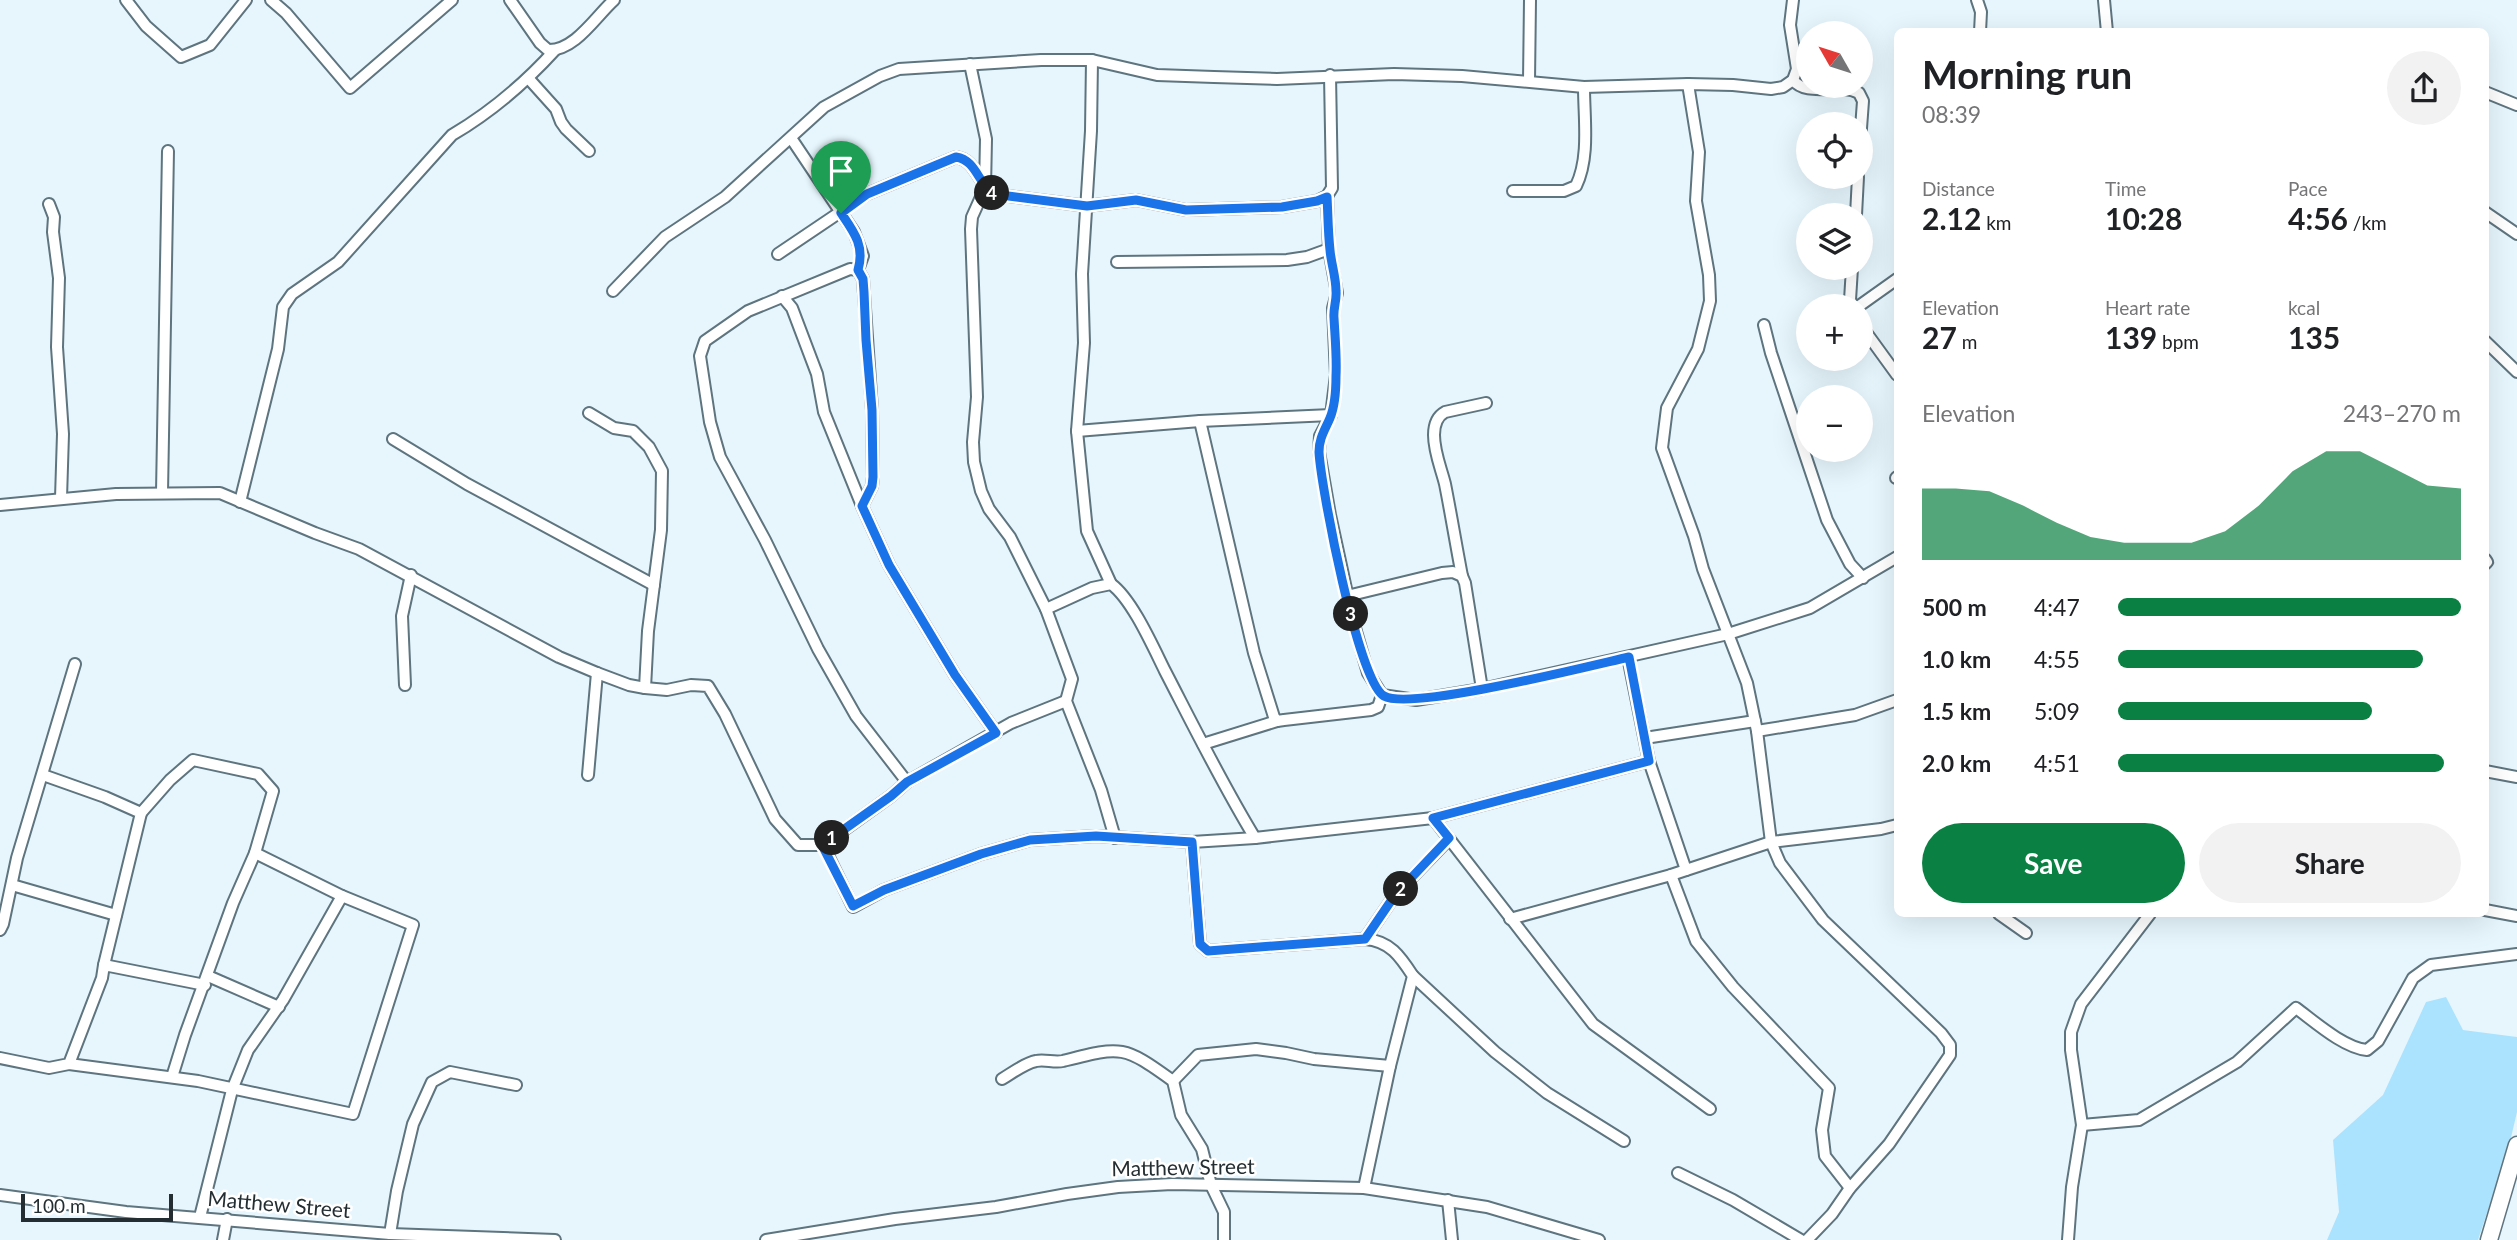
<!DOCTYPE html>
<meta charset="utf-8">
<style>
:root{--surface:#fff;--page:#f2f2f2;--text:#202124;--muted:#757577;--accent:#0b8043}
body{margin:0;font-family:Lato,sans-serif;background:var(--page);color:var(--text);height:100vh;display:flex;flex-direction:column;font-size:26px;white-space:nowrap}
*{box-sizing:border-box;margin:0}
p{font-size:23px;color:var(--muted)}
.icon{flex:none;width:38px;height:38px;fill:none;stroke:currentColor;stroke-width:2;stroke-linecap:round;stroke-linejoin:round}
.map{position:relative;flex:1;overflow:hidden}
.side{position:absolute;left:1894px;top:28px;width:595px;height:889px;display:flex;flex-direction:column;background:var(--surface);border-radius:10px;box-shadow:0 7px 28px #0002}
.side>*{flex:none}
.needle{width:46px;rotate:309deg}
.buttons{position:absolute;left:1796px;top:21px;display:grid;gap:14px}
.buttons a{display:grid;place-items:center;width:77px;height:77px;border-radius:50%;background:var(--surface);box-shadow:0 7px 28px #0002;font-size:35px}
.scale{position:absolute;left:21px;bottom:18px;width:152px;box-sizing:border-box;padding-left:7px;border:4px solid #242e32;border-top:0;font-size:19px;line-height:24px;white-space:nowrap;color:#242e32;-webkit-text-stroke:5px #fff;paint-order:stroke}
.pin{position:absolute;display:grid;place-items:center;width:60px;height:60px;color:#fff;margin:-72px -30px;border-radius:50% 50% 50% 0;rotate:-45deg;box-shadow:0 0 7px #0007}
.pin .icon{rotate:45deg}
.km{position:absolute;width:35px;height:35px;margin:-18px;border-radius:50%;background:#222;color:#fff;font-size:19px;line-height:35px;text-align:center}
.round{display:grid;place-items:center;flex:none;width:74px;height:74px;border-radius:37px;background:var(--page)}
.headline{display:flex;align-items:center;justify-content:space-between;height:119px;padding:0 28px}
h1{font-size:38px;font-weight:700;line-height:52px}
.stats{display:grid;grid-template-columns:repeat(3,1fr);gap:10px;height:119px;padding:7px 28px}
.stats div{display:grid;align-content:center}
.stats b{font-size:30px;font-weight:700}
.stats small{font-size:19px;font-weight:400}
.stats p{font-size:19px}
.chart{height:196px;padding:14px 28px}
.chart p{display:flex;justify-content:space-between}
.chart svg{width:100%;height:126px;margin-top:7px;fill:var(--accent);opacity:.7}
.action{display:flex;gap:14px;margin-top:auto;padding:14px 28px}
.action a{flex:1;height:80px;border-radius:42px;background:var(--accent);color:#fff;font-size:28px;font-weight:700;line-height:80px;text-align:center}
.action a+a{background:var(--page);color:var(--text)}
ul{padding:0 28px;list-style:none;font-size:23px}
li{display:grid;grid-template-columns:112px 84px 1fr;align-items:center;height:52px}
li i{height:18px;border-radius:9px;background:var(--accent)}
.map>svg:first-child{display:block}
.green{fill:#abe3ff}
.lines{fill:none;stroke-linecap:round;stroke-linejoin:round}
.minor-casing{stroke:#5e747f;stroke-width:14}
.secondary-casing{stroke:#5e747f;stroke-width:19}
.minor{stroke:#fff;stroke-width:10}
.secondary{stroke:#fff;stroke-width:16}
.route-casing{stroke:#fff;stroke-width:14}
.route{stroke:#1a73e8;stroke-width:9}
.labels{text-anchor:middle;stroke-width:5;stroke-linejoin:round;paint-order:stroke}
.street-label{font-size:21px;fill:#242e32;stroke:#fff}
</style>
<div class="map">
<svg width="2517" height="1240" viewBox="0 0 2517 1240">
<rect width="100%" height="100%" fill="#e7f6fd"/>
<polygon class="green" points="2446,997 2463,1030 2517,1037 2517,1112 2509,1146 2478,1240 2327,1240 2339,1212 2333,1140 2383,1095 2426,1002"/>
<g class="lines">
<defs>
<g id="minor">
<polyline points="126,0 146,26 181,57 210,45 246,0"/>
<polyline points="271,0 286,13 350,88 452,0"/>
<path d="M510,0L540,43L548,50C575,51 596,16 614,0"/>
<polyline points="1977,0 1981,12 1980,32"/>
<polyline points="2104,0 2107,32"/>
<polyline points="1092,60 1091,131 1082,274 1084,343 1077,431 1087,531 1111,584"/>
<polyline points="970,64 986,139 985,188 972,217 971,229 977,397 973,442 974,462 981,491 989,509 1010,537 1046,609 1072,679 1066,701 1101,790 1115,838"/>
<polyline points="529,79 556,109 561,122 566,129 589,151"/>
<path d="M1793,80C1807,98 1839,82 1859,93L1863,101L1860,142"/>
<polyline points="1529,81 1530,0"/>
<polyline points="1688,84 1699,152 1696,201 1709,275 1710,301 1698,349 1667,408 1662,448 1694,536 1703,569 1747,683 1757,731 1771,842 1780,863 1823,920 1941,1033 1950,1045 1950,1055 1889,1144 1850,1188 1832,1214 1807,1240"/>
<polyline points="2485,92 2517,105"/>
<polyline points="791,138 854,232 863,256 858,270"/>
<path d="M1513,191H1564L1576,186C1590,157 1584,119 1584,87"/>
<polyline points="1327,196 1329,249 1337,293 1333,308 1336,375 1331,415 1320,436 1319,452 1330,515 1353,621 1368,673 1382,695 1416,700 1482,689 1728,634 1810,608 1897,557"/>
<polyline points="49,204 54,217 53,232 59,278 57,347 63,434 61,498"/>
<polyline points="2485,212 2517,234"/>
<polyline points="1856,215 1858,177"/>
<path d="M778,254L867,194L956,157C976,160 978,183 993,194L1087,206L1136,200L1186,210L1282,207L1317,201L1327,196L1332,188L1330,75"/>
<polyline points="1117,262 1287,260 1307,257 1329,249"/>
<polyline points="1852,268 1850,300 1853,306"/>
<polyline points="613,291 665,237 725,197 824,107 880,76 899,69 1041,60 1092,60 1157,75 1214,77 1277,79 1394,74 1462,76 1584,87 1688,84 1733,85 1771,89 1783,87 1793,80 1797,69 1790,25 1793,0"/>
<polyline points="782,296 792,308 817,374 824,412 862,506 889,565 955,675 996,733"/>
<polyline points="1859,306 1897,279"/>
<polyline points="1860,324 1897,375"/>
<polyline points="1764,325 1771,353 1827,520 1850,564 1863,578"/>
<polyline points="2485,341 2517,372"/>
<polyline points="589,413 614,428 633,431 649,447 662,471 661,530 648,631 645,688"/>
<polyline points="1200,421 1254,653 1274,717 1277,721 1284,720 1371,710 1378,707 1382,695"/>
<polyline points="1077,431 1200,421 1331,415"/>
<polyline points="393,439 467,484 654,585"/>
<polyline points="1896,478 1897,477"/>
<polyline points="162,493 168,151"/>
<path d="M240,502L278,349L283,307L292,294L338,262L452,135C491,112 525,83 555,50"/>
<polyline points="0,505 116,494 220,493 315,533 359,549 559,657 597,673 629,685 645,688 667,690 691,685 708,686 725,714 775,819 798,845 823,845 891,796 907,782 1011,723 1066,701"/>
<polyline points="862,506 872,486 873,477 872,410 863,279 858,270 850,269 748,311 705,341 700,356 710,422 720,457 765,540 818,649 856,716 907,782"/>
<polyline points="2485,559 2487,562 2485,564"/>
<path d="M1462,576C1456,545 1451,514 1445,484C1441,468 1434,452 1434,435C1434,426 1436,417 1445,412L1486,403"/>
<polyline points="1347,596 1442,573 1453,572 1462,576 1465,583 1482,689"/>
<path d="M1046,609L1092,588L1111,584C1132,599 1153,647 1165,671C1194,727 1222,784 1255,838"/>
<polyline points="1628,657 1649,761 1686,870"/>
<polyline points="405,685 402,616 411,575"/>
<polyline points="1757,731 1855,715 1897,700"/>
<polyline points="1645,738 1755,721"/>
<polyline points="1203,744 1277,721"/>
<polyline points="2485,771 2517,777"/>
<polyline points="43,775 105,797 141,813 104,965"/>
<polyline points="588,775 597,673"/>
<polyline points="141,813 170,780 193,760 258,774 273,791 255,853 233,903 185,1035 172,1077"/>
<polyline points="1433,818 1649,761"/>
<path d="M1192,842L1200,944L1208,951L1365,939C1390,941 1400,956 1413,976L1390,1066L1364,1188"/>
<polyline points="823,845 853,907 884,890 981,854 1030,840 1096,836 1192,842 1255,838 1433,818 1593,1024 1710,1109"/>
<polyline points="1671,875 1696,941 1733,987 1829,1088 1822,1130 1825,1156 1850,1188"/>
<polyline points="12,885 116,915"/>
<polyline points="2485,910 2517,916"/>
<polyline points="1999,914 2026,933"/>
<polyline points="1510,919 1671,875 1771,842 1881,829 1897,825"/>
<polyline points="0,930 3,924 17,858 75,664"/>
<polyline points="1365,939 1395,895 1449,839"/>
<polyline points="208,976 279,1007"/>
<polyline points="1413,976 1495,1052 1547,1093 1624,1141"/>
<polyline points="0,1058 49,1068 69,1064 102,978 104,965 205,985"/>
<polyline points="69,1064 198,1081 353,1114 413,925 342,896 255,853"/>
<path d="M1002,1079C1012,1073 1025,1063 1036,1061C1045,1059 1054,1063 1063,1061C1122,1046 1123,1045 1173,1081L1181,1115L1202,1149L1211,1185L1224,1212V1240"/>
<polyline points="1173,1081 1198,1055 1256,1049 1286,1053 1314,1059 1390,1066"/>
<path d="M2082,1125L2139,1120L2237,1062L2296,1008C2315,1022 2344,1048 2367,1050L2378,1041L2413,978L2431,965L2517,954"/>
<polyline points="1678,1173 1733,1200 1801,1240"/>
<polyline points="0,1195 126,1212 390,1234 555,1240"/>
<polyline points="1448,1200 1452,1240"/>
<polyline points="200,1217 232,1090 248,1050 283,1000 342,896"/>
<polyline points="390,1234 397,1191 413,1124 432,1082 450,1072 516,1085"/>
<polyline points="223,1240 227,1219"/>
<polyline points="766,1240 895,1219 996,1207 1067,1194 1118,1187 1172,1184 1364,1188 1487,1207 1599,1240"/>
<polyline points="2068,1240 2072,1187 2082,1125 2071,1050 2071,1032 2081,1004 2150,914"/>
</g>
<polyline id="secondary" points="2489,1240 2517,1145"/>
</defs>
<use href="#minor" class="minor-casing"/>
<use href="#secondary" class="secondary-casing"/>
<use href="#minor" class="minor"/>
<use href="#secondary" class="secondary"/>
</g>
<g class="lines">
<defs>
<path id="route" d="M956,157C976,160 978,183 993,194L1087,206L1136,200L1186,210L1282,207L1317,201L1327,197C1328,214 1328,232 1330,250C1331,263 1336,277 1336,291C1337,300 1333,308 1334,318C1335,337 1337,357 1336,376C1336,389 1335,406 1330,418C1325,430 1319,438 1319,452C1321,488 1358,681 1384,696C1411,711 1589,666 1629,657L1649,761L1433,818L1449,838L1395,895L1365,939L1208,951L1200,944L1192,842L1096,836L1030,840L981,854L884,890L853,906L822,845L891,796L907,782L996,733L955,675L889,565L862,506L872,486L873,477L872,410L866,340L864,292L863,279L858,270C865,246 854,232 841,213L867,194Z"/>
</defs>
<use href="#route" class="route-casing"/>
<use href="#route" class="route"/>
</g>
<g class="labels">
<g class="street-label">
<text transform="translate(1183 1168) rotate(-1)" y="7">Matthew Street</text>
<text transform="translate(279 1205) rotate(5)" y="7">Matthew Street</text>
</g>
</g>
</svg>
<div class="buttons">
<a><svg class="needle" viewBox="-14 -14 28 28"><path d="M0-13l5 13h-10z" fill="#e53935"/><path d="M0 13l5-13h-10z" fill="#757577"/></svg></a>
<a><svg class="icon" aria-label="locate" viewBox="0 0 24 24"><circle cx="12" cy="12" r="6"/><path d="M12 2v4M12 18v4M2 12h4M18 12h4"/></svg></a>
<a><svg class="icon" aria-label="layers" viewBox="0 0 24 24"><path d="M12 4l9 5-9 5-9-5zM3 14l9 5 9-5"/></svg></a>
<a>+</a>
<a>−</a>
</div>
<div class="scale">100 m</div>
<div class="pin" style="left:841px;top:213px;background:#1e9e55"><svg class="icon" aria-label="arrive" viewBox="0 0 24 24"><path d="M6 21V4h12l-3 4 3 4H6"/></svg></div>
<b class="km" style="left:832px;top:838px">1</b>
<b class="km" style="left:1401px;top:889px">2</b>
<b class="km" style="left:1351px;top:614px">3</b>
<b class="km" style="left:992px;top:193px">4</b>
<section class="side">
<div class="headline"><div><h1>Morning run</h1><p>08:39</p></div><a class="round"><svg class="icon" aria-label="share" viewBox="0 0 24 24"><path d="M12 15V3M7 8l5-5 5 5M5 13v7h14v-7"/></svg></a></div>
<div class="stats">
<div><p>Distance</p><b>2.12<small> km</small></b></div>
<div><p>Time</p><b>10:28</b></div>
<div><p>Pace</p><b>4:56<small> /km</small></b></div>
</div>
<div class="stats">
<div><p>Elevation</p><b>27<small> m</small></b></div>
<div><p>Heart rate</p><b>139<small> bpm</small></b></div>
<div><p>kcal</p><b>135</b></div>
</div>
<div class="chart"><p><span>Elevation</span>243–270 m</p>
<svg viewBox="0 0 160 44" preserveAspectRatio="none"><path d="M0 44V19L10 19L20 20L30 25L40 31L50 36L60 38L70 38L80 38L90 34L100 25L110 13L120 6L130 6L140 12L150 18L160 19V44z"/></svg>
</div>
<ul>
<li><b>500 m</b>4:47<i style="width:100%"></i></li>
<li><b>1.0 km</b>4:55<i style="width:89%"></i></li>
<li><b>1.5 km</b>5:09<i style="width:74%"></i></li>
<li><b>2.0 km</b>4:51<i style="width:95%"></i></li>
</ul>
<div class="action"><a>Save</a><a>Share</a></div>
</section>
</div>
